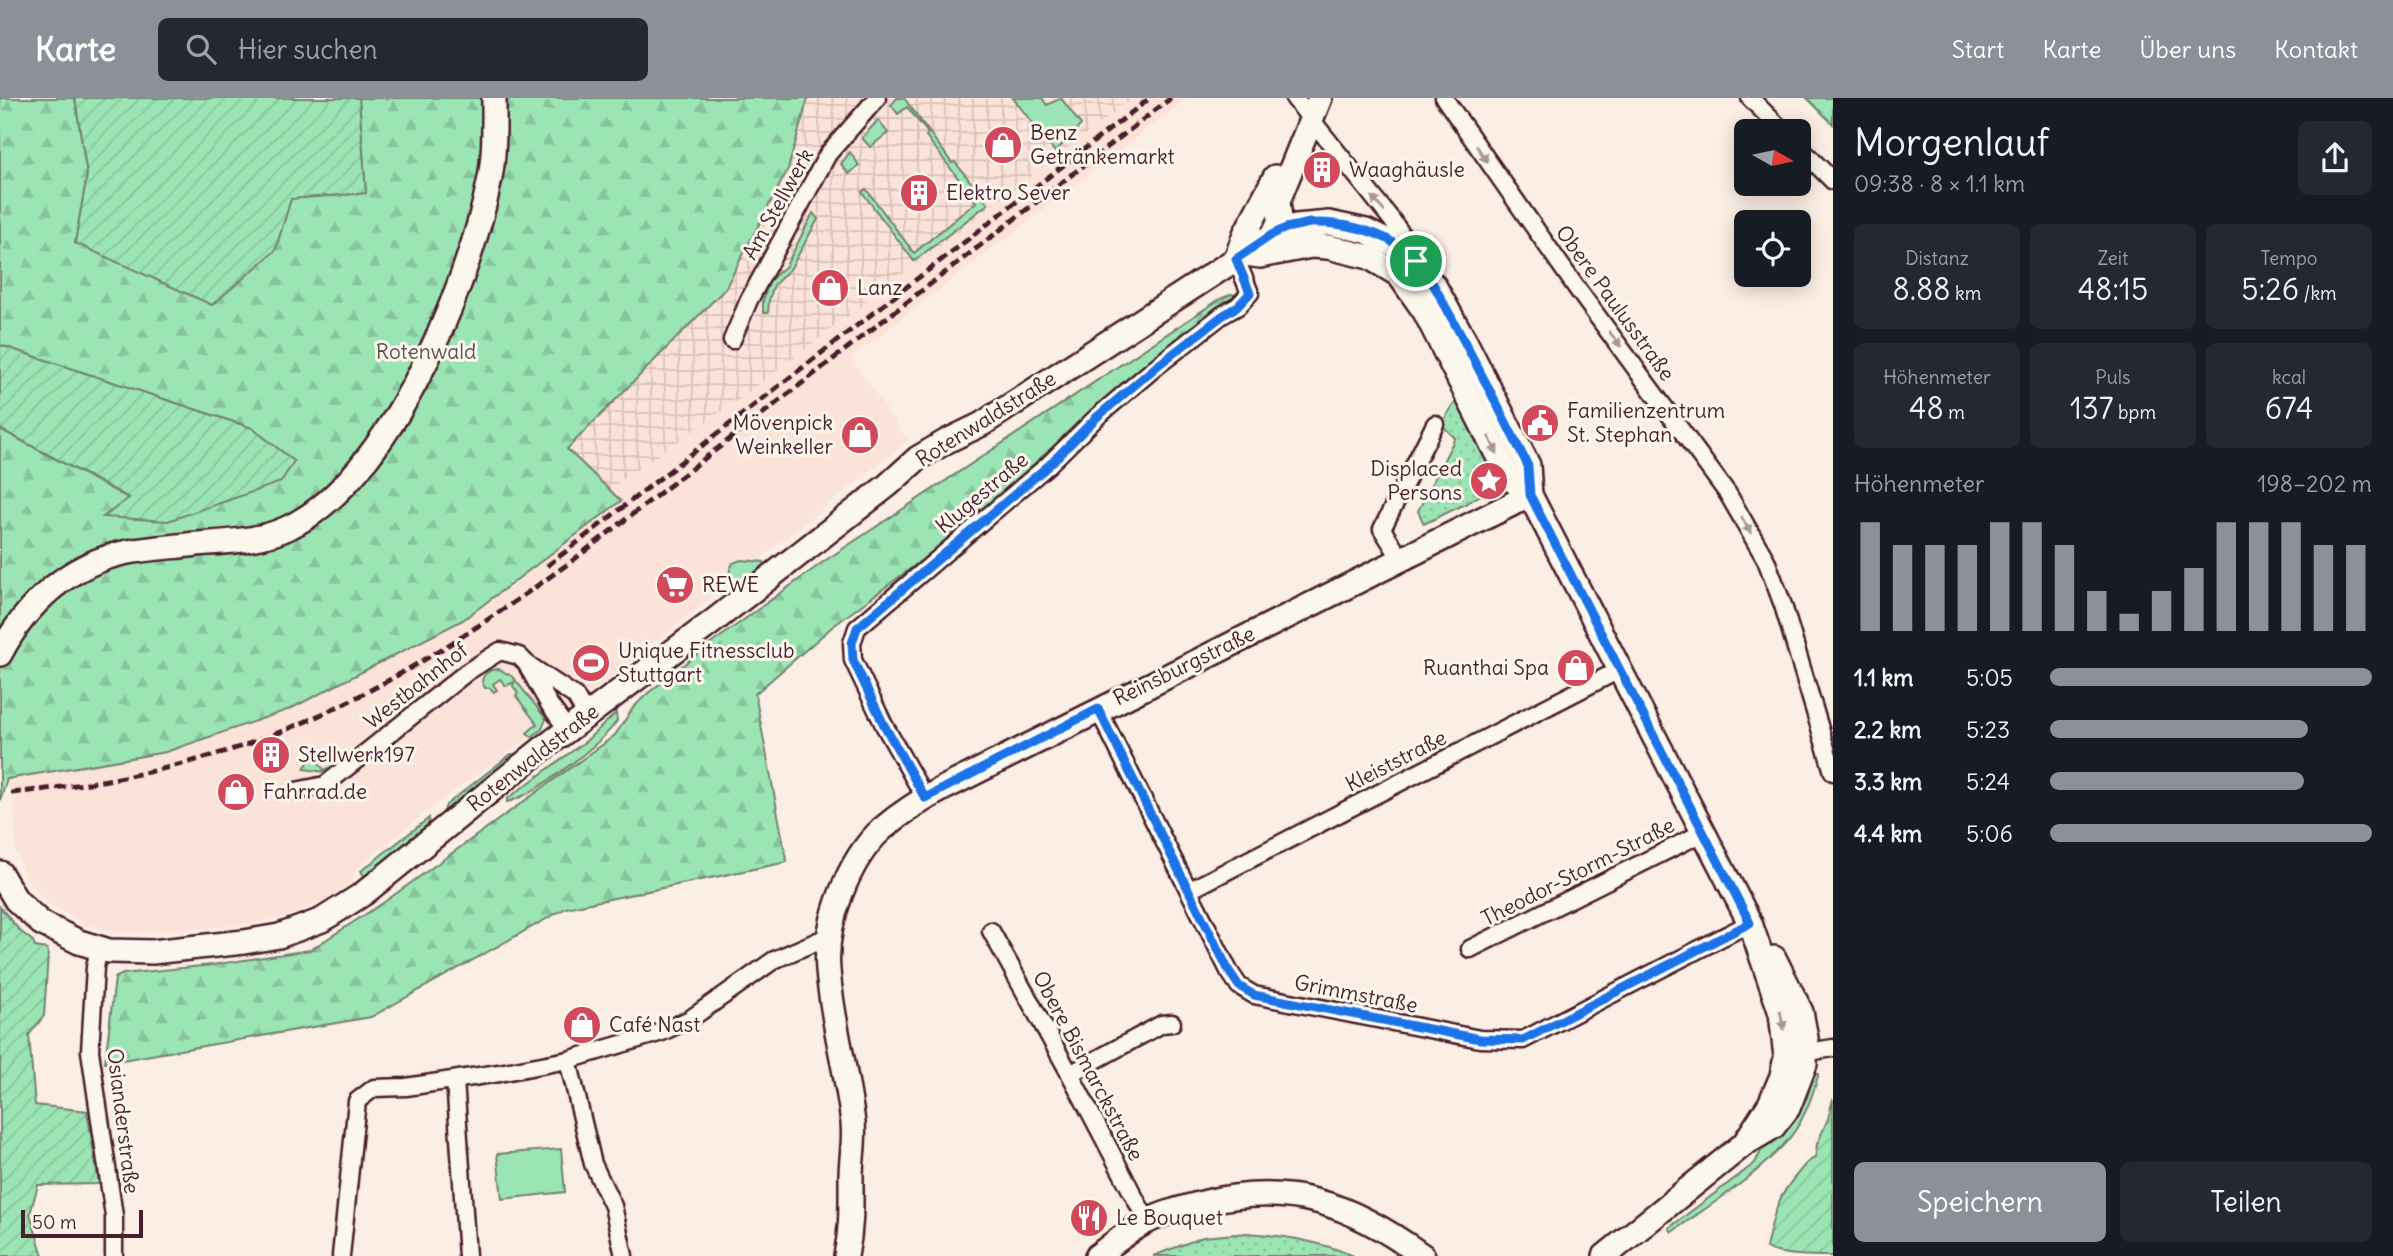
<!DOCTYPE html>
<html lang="de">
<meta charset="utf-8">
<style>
:root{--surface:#171b24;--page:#242831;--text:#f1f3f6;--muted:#9ea1a6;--accent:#8c9099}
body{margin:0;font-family:Delius,sans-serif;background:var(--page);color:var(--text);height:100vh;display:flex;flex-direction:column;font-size:26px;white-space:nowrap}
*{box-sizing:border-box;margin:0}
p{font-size:23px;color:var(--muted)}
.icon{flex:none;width:38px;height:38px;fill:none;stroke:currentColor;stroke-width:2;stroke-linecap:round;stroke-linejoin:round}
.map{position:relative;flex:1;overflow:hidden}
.drawer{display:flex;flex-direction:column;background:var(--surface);width:560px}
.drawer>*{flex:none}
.needle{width:46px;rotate:99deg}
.tools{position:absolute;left:1734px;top:21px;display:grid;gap:14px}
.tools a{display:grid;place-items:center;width:77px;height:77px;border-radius:10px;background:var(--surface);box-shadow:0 4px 18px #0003;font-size:35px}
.scale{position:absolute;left:21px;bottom:18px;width:122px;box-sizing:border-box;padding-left:7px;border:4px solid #4a1f2b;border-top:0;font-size:19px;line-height:24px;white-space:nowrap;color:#4a1f2b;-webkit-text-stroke:5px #fbf7ec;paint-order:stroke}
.pin{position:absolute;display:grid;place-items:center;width:60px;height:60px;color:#fff;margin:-30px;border:4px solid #fff;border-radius:50%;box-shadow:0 2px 7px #0007}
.round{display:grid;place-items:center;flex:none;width:74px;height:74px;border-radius:10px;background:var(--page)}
.headline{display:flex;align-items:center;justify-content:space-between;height:119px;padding:0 21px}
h1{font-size:38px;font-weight:600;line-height:52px}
.stats{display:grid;grid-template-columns:repeat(3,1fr);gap:10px;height:119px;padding:7px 21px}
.stats div{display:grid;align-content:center;border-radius:10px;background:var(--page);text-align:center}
.stats b{font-size:30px;font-weight:600}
.stats small{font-size:19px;font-weight:400}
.stats p{font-size:19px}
.chart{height:196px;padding:14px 21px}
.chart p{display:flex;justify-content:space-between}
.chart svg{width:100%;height:126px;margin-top:7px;stroke:var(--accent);stroke-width:6}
.cta{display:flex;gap:14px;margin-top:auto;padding:14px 21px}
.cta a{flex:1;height:80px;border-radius:10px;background:var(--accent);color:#fff;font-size:28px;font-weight:600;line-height:80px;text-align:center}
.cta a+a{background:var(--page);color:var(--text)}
ul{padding:0 21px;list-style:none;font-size:23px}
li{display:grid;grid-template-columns:112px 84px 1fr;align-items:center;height:52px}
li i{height:18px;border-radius:9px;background:var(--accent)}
header{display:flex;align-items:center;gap:42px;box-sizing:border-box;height:98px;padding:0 35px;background:var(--accent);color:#fff}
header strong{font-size:33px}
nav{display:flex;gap:38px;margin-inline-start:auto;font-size:24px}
.search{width:490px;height:63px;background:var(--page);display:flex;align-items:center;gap:18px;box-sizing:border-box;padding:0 24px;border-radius:10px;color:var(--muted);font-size:26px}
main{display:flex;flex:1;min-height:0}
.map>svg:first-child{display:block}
.built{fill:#fbe3da}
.industrial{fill:url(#industrial-grid)}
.grass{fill:#9be5b4;stroke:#728270;stroke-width:2}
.forest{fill:url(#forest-firs);stroke:#728270;stroke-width:2}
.park{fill:url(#park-dots);stroke:#728270;stroke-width:2}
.garden{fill:url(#garden-furrows);stroke:#728270;stroke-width:2}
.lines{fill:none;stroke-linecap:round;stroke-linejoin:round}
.street-casing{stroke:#4a1f2b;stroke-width:21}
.secondary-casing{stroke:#4a1f2b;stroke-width:28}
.street{stroke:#fbf7ec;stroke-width:16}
.secondary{stroke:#fbf7ec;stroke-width:23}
.rail{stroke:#4a1f2b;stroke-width:5;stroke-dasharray:10 5;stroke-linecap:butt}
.oneway{fill:#ab9695}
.route-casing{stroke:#fff;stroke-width:14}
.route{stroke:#1a73e8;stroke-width:9}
.labels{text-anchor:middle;stroke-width:6;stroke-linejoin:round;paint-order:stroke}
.poi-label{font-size:21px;fill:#4a1f2b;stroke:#fbf7ec;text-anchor:start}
.street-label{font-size:21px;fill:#4a1f2b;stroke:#fbf7ec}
.park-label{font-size:21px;fill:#5e504d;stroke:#fbf7ec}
</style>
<header>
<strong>Karte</strong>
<div class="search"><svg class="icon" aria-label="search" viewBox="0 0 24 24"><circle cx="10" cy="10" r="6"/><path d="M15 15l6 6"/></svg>Hier suchen</div>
<nav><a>Start</a><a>Karte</a><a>Über uns</a><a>Kontakt</a></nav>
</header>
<main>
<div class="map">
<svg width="1833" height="1158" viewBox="0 0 1833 1158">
<defs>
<pattern id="industrial-grid" width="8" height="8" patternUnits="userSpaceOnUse" patternTransform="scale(1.75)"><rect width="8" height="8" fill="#fbe3da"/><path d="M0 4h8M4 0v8" fill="none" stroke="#d9c2bb"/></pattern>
<pattern id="forest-firs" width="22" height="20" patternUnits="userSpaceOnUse" patternTransform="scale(1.75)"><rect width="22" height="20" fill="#9be5b4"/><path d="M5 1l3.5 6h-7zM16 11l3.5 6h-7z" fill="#87c49b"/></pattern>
<pattern id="park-dots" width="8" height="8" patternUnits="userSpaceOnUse" patternTransform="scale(1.75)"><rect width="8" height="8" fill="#9be5b4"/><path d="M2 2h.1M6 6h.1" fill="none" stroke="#87c49b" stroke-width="1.8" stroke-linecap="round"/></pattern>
<pattern id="garden-furrows" width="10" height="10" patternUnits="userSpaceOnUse" patternTransform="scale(1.75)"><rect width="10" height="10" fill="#9be5b4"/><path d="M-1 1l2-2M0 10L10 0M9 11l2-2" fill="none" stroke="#87c49b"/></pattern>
</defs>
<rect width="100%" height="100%" fill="#fbeee4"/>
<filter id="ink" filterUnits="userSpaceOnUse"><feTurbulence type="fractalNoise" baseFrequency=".0143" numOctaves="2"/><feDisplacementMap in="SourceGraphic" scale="14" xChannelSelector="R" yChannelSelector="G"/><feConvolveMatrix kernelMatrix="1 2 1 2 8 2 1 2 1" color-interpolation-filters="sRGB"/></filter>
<g filter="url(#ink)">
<polygon class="built" points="1133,0 1188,0 851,260 908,343 550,627 546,622 542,631 452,694 369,760 356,771 353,782 331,799 286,819 234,828 121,835 86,827 47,805 27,782 16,753 14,704 6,681 166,654 620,403 609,391 745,297"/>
<polygon class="industrial" points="808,0 1133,0 745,297 609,391 567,352 725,191 788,71"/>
<g class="grass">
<polygon points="897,0 904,0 952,65 955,64 988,106 914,163 862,94 866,91 914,155 976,104 926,38 928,35 907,9 898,16 891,7"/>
<polygon points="1013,0 1042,0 1047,7 1061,0 1081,27 1055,54"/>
<polygon points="1807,0 1833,0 1833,26"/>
<polygon points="878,22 888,35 870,49 862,40"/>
<polygon points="850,54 859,67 849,76 841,66"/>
<polygon points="813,115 818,121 791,170 774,187 769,202 768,215 765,215 763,214 763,203 769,183 786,168"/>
<polygon points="741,462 764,464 765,467 736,489 729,482 730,471 733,465"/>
<path d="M499,571L513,579L546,621L542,631L532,639L527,635L537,626L516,598L518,595L513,588L514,584L506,588L500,581L493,586L497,592L494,594L490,590H485L482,584C482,576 491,571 499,571Z"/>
<path d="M616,615L617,623C601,646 534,698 507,704V701L586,643Z"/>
<polygon points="311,655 324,672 334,667 335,669 325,674 304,671 310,661 306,658"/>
<polygon points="511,656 518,657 443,716 446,707"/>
<polygon points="429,720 428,730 365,779 361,773"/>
<path d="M1814,975L1818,976V978C1812,1000 1803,1024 1788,1042C1756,1079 1711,1106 1672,1134L1669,1130L1755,1065L1761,1053L1774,1044L1796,1019L1807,999Z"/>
<polygon points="561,1051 565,1094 502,1101 497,1056"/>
</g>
<g class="forest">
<polygon points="0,0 75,0 87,77 75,145 275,153 291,100 366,95 359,0 808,0 788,71 725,191 567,351 621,403 463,522 290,611 166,654 7,681 0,703 0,331 130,401 104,419 294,363 251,330 0,247"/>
<polygon points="1232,196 1235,197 1235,201 1113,294 962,432 832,529 755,596 787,764 566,810 371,919 105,965 115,880 123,876 212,867 310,852 383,805 602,647 615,637 633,610 647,596 701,553 823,464 1220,201"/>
</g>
<g class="park">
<polygon points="1456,303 1494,380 1494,389 1467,405 1424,426 1418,413 1455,340 1441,326"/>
<path d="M1247,1135C1285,1138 1319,1143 1354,1158H1153L1203,1139Z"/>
</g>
<g class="garden">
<polygon points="75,0 359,0 366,95 291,101 275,153 212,207 75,145 87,77"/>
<polygon points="0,247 252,330 294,363 281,384 168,423 103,419 129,400 0,331"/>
<polygon points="0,809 20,833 33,843 35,849 47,851 48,855 44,918 29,937 35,1007 87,1013 99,1086 38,1087 30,1116 43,1158 0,1158"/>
<path d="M1833,1001V1158C1814,1158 1780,1158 1766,1150C1774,1116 1775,1102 1799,1074C1804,1068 1807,1063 1815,1060L1817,1046L1828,1021Z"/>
</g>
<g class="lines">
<defs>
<g id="street">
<polyline points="1294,0 1391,121 1400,134 1406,153"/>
<polyline points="1444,0 1578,192 1728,396 1766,462 1783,507 1833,674"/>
<polyline points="1750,0 1783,33"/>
<polyline points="1799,49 1833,83"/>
<polyline points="732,242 749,202 828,56 877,0"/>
<polyline points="1401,461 1382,431 1435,326"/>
<polyline points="528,569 549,606 567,631"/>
<polyline points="1098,611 1229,873 1239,888 1254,897 1480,941 1523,942 1750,825"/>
<polyline points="296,693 325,687 467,574 500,553 519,558 527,566 575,598 586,617"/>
<polyline points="925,700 884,627 853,562 852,545 857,530 1048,367 1097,319 1157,268 1222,217 1238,208 1250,195 1236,161"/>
<polyline points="1190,792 1621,571"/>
<polyline points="991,833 1070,976 1147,1123"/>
<polyline points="99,851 95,869 90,953 114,1118 114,1158"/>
<polyline points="1470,851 1704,734"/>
<polyline points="1797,956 1833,950"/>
<polyline points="568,962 593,1066 613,1108 624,1158"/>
<polyline points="1070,976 1162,926 1172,925"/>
<polyline points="455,982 467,1158"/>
<polyline points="341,1158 357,1003 374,990 406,989 499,975 568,962 662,934 690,921 774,862 829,838"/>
</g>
<g id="secondary">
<polyline points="1273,137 1280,122 1278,103 1320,0"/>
<polyline points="1246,156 1260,158 1311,148 1328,149 1369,159 1399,177 1425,214 1508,378 1530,397 1750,825 1781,915 1786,959 1782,978 1770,1006 1744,1046"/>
<polyline points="1236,161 1245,136 1275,79"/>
<path d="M0,556C27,505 70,465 128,454C150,450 174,449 197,446C222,444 251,443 275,435C384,398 468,189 489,85C495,57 494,28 494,0"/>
<polyline points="0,775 16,802 41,825 79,844 109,853 152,854 244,844 279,838 322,822 363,796 542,651 711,525 888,387 918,360 947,343 982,326 1273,137 1296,128 1329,125 1366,133 1406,153 1435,189 1465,243 1528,367 1530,397"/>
<path d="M846,1158C852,1128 851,1108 851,1078C851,1061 855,1043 853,1025C847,974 832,923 828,872C824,826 848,762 882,731C901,715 923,701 944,690L1530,397"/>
<path d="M1097,1158C1113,1146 1128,1133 1146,1124C1163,1115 1183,1110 1202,1105C1291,1083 1351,1106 1423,1158"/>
<polyline points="1605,1158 1744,1046 1773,1029 1788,1010 1805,966 1806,940 1801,914 1774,860"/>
</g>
</defs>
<use href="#street" class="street-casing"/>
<use href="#secondary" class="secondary-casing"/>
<use href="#street" class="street"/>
<use href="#secondary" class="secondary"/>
<g class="rail">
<polyline points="547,468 1150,0"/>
<path d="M11,695C80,688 148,677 214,657C346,618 461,543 572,463L1171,0"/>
</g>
</g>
<defs><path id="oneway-solid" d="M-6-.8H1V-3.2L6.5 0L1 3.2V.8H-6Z" transform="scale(1.75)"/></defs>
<g class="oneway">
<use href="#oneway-solid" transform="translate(1482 56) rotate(56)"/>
<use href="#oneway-solid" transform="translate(1378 106) rotate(-130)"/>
<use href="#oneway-solid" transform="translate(1615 241) rotate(53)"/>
<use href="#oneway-solid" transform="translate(1493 347) rotate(63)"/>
<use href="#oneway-solid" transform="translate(1746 427) rotate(60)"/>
<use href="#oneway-solid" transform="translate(1782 922) rotate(78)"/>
</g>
</g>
<g class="lines" filter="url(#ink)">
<defs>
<path id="route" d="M1310,125C1343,124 1379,132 1406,153C1426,168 1437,194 1449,215C1476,265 1502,316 1528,368L1530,397L1750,825L1523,942L1480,941L1254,897L1239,888L1229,873L1098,611L925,700L884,627L853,562L852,545L857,530L1048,368L1097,319L1157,268L1222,218L1238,208L1250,195L1236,161L1273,136L1286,130Z"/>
</defs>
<use href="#route" class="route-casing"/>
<use href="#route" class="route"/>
</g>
<defs>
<symbol id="shop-disc" viewBox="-11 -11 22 22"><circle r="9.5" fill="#d1495b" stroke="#fbf7ec"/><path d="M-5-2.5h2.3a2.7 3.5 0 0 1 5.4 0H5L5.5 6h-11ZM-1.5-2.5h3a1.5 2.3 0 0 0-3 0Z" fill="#fff"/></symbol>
<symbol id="building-disc" viewBox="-11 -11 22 22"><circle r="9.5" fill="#d1495b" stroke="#fbf7ec"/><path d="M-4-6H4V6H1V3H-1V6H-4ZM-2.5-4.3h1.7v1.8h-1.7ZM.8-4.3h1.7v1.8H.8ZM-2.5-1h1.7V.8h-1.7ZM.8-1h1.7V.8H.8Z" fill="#fff"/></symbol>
<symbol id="civic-disc" viewBox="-11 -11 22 22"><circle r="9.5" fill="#d1495b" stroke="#fbf7ec"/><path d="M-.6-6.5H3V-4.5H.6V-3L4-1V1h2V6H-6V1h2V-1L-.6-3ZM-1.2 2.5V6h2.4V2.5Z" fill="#fff"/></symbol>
<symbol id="sight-disc" viewBox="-11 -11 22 22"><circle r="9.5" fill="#d1495b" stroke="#fbf7ec"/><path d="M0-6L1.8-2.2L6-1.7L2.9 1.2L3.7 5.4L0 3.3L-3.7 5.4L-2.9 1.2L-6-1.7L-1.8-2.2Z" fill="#fff"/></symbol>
<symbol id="supermarket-disc" viewBox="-11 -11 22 22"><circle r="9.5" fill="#d1495b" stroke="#fbf7ec"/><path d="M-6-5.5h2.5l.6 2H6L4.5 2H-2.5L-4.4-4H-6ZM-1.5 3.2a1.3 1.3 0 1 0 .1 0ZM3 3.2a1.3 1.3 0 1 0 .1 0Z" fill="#fff"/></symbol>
<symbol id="stadium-disc" viewBox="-11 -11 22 22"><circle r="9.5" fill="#d1495b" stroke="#fbf7ec"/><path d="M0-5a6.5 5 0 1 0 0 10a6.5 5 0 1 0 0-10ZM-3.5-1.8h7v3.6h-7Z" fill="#fff"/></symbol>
<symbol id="restaurant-disc" viewBox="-11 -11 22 22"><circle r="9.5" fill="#d1495b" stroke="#fbf7ec"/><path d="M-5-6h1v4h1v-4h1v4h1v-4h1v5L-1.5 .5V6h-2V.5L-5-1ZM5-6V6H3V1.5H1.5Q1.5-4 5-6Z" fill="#fff"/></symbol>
</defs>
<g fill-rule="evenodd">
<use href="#shop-disc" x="981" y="25" width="44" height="44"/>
<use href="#building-disc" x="1300" y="50" width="44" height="44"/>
<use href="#building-disc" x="897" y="73" width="44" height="44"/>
<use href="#shop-disc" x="808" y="168" width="44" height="44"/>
<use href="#civic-disc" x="1518" y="303" width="44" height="44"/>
<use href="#shop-disc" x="838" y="315" width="44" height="44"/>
<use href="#sight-disc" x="1467" y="361" width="44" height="44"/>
<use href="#supermarket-disc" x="653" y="465" width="44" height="44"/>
<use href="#stadium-disc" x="569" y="543" width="44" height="44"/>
<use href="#shop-disc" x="1554" y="548" width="44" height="44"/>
<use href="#building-disc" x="249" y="635" width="44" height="44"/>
<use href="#shop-disc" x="214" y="672" width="44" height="44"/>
<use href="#shop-disc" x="560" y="905" width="44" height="44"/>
<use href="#restaurant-disc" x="1067" y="1098" width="44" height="44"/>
</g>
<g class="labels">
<g class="poi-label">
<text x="1030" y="42">Benz<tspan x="1030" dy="24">Getränkemarkt</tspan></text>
<text x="1349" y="79">Waaghäusle</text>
<text x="946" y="102">Elektro Sever</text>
<text x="857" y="197">Lanz</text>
<text x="1567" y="320">Familienzentrum<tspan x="1567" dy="24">St. Stephan</tspan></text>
<text x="833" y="332" text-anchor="end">Mövenpick<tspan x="833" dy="24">Weinkeller</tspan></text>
<text x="1462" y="378" text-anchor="end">Displaced<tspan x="1462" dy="24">Persons</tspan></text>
<text x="702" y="494">REWE</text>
<text x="618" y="560">Unique Fitnessclub<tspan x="618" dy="24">Stuttgart</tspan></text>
<text x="1549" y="577" text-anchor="end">Ruanthai Spa</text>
<text x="298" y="664">Stellwerk197</text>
<text x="263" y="701">Fahrrad.de</text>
<text x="609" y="934">Café Nast</text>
<text x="1116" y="1127">Le Bouquet</text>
</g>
<g class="street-label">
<text transform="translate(778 106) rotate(-61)" y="7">Am Stellwerk</text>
<text transform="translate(1615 205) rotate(54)" y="7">Obere Paulusstraße</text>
<text transform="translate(986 321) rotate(-32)" y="7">Rotenwaldstraße</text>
<text transform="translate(982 395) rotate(-40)" y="7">Klugestraße</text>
<text transform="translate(1184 568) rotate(-26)" y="7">Reinsburgstraße</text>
<text transform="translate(416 588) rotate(-38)" y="7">Westbahnhof</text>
<text transform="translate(533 660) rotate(-38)" y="7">Rotenwaldstraße</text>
<text transform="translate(1396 663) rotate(-27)" y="7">Kleiststraße</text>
<text transform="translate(1578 774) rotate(-27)" y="7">Theodor-Storm-Straße</text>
<text transform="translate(1356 896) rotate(11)" y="7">Grimmstraße</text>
<text transform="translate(1088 968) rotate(62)" y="7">Obere Bismarckstraße</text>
<text transform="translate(123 1023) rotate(83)" y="7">Osianderstraße</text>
</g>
<g class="park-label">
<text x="426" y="261">Rotenwald</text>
</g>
</g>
</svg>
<div class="tools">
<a><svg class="needle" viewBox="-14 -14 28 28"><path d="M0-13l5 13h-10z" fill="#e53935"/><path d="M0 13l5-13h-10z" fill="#9ea1a6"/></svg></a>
<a><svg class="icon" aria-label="locate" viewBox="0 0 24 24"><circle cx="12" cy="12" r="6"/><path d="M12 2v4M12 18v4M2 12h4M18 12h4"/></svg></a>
</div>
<div class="scale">50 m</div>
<div class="pin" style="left:1416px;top:163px;background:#1e9e55"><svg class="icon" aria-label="arrive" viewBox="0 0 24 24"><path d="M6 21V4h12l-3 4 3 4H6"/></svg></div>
</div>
<section class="drawer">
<div class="headline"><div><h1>Morgenlauf</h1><p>09:38 · 8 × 1.1 km</p></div><a class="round"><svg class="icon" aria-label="share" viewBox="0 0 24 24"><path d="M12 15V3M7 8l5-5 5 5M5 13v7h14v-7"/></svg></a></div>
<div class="stats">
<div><p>Distanz</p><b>8.88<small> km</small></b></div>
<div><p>Zeit</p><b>48:15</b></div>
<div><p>Tempo</p><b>5:26<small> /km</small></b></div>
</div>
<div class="stats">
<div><p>Höhenmeter</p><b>48<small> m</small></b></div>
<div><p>Puls</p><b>137<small> bpm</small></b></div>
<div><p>kcal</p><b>674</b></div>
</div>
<div class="chart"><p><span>Höhenmeter</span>198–202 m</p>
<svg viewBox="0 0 160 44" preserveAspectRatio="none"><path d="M5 44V6M15 44V14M25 44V14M35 44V14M45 44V6M55 44V6M65 44V14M75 44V30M85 44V38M95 44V30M105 44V22M115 44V6M125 44V6M135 44V6M145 44V14M155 44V14"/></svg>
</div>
<ul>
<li><b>1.1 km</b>5:05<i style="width:100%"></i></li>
<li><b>2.2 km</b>5:23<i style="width:80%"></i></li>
<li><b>3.3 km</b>5:24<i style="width:79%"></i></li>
<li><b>4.4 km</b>5:06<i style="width:100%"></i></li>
</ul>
<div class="cta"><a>Speichern</a><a>Teilen</a></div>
</section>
</main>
